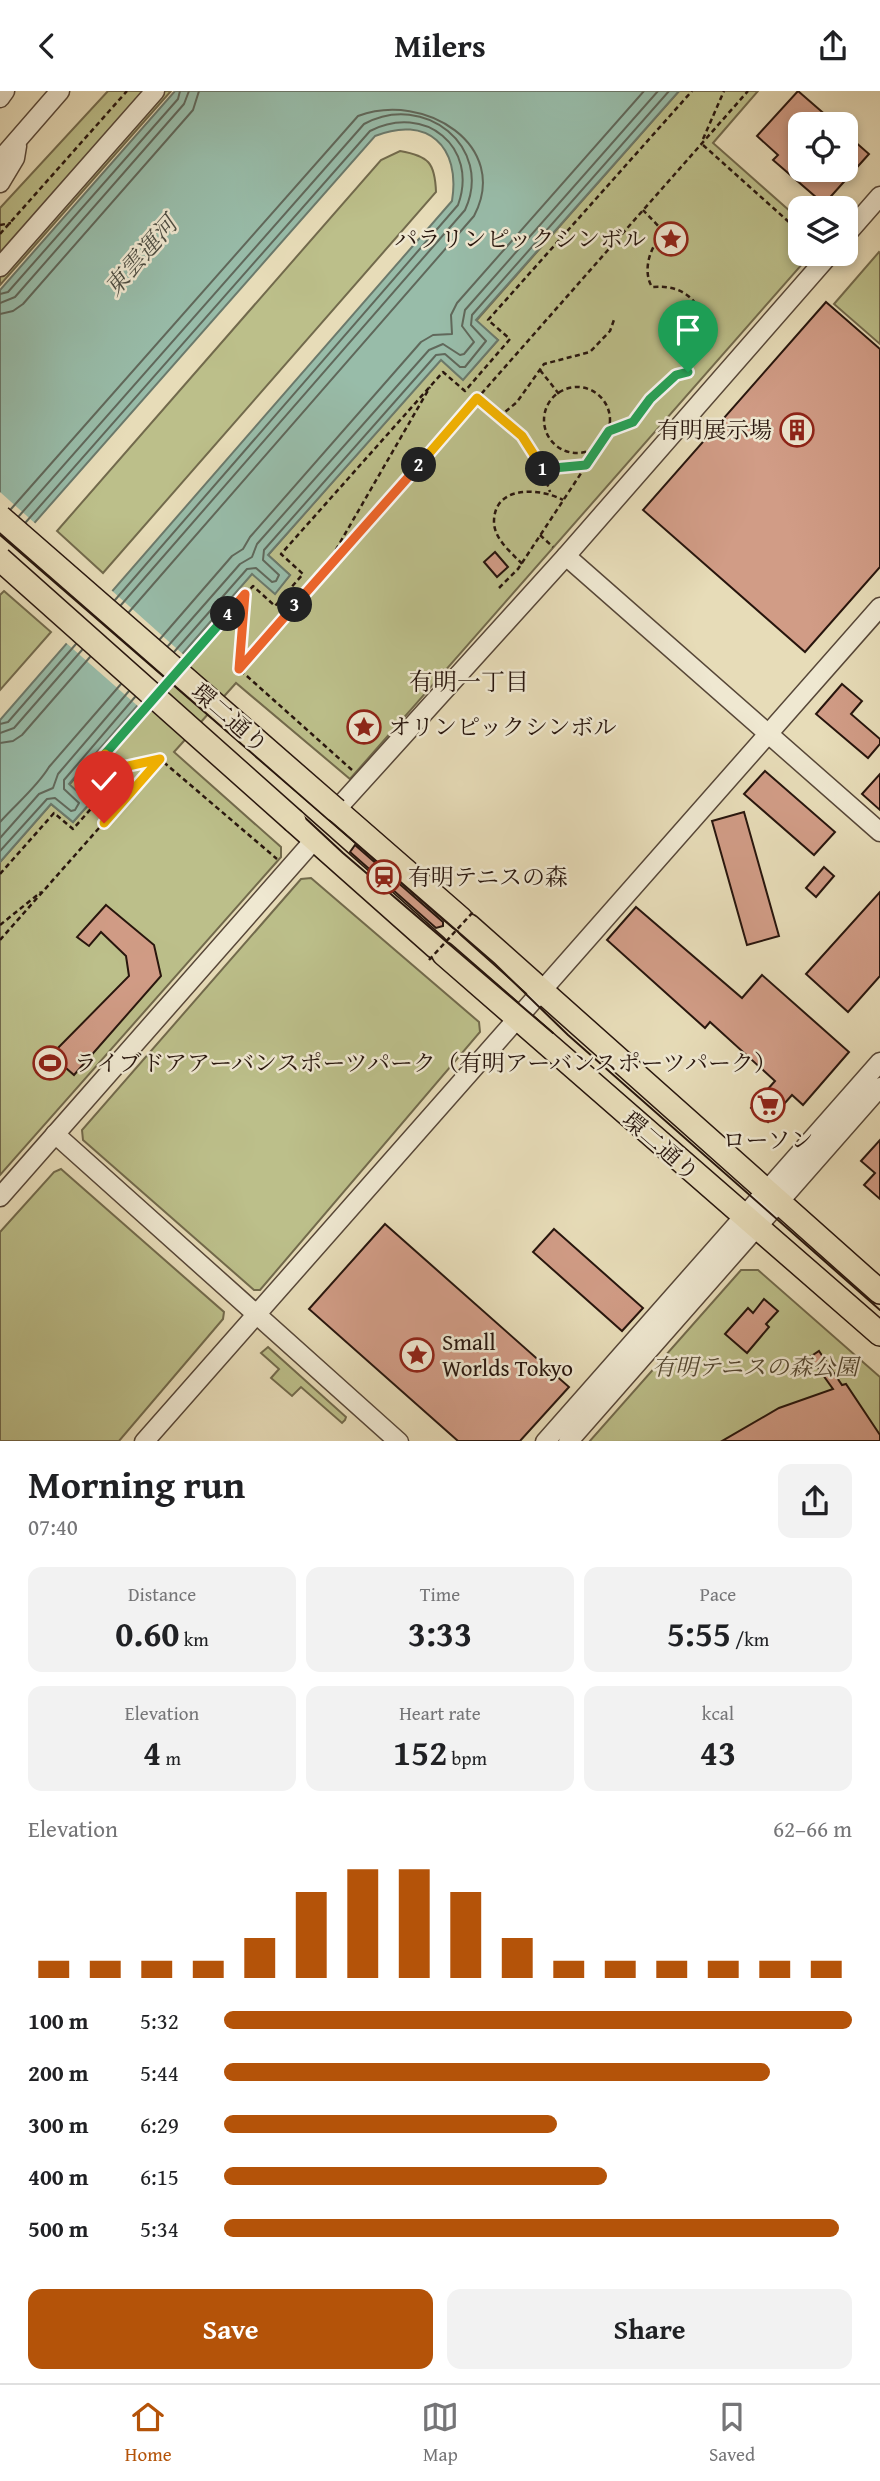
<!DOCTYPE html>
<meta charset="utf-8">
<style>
:root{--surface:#fff;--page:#f2f2f2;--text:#202124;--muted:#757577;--line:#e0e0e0;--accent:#b45309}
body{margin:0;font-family:"Gentium Book Plus","Noto Serif JP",serif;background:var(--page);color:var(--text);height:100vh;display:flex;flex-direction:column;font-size:26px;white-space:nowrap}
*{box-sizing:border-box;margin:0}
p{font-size:23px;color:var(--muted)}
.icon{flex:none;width:38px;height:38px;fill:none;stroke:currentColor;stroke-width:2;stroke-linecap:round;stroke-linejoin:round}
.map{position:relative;height:1350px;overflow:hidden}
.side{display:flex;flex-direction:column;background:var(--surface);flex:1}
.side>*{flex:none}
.fabs{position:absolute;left:788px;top:21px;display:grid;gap:14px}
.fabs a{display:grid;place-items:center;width:70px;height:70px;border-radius:14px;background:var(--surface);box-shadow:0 4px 10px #0003;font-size:35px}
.pin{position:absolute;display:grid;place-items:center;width:60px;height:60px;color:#fff;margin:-72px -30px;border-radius:50% 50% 50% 0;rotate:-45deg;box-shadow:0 0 7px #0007}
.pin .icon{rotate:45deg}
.km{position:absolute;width:35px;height:35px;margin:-18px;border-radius:50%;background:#222;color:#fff;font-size:19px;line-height:35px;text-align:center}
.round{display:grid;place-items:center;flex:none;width:74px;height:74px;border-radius:14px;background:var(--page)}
.headline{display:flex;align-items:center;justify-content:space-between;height:119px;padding:0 28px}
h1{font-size:38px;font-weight:800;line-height:52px}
.metrics{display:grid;grid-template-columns:repeat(3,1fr);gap:10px;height:119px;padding:7px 28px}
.metrics div{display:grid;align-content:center;border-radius:14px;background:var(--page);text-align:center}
.metrics b{font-size:35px;font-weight:800}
.metrics small{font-size:19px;font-weight:400}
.metrics p{font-size:19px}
.chart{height:196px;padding:14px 28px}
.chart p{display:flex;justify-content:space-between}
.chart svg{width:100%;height:126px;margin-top:7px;stroke:var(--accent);stroke-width:6}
.action{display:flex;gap:14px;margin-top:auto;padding:14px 28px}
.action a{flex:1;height:80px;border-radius:14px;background:var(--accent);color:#fff;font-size:28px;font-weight:800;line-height:80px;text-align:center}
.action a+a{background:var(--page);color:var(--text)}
ul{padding:0 28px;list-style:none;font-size:23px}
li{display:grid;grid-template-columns:112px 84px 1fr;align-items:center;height:52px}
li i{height:18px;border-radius:9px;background:var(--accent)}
header{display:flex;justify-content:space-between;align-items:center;height:91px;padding:0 28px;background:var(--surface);font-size:32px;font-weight:800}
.tabs{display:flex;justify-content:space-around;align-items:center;height:98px;border-top:2px solid var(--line);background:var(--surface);font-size:19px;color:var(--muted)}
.tabs a{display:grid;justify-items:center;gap:4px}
.tabs .on{color:var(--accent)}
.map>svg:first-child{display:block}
.green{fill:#bcbf8a;stroke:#726a4c;stroke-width:2}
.water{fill:#98bca9;stroke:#6b796b;stroke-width:2}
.pier{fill:#e7dcb8}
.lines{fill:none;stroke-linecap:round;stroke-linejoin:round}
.shore{stroke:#60685b;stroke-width:2}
.building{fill:#d19c86;stroke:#27150d;stroke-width:2}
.minor-casing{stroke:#574738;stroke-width:21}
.major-casing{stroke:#27150d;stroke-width:26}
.path{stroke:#27150d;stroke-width:2.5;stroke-dasharray:5 3.5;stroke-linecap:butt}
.minor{stroke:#efe8d1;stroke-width:18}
.major{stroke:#e7dcb8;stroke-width:23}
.tram{stroke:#27150d;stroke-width:2}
.major-bridge-casing{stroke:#27150d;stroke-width:26;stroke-linecap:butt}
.path-bridge{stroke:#27150d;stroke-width:2.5;stroke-dasharray:5 3.5;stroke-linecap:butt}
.major-bridge{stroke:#e7dcb8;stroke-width:23}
.split-1-casing{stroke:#fff;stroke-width:14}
.split-2-casing{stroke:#fff;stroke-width:14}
.split-3-casing{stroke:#fff;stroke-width:14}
.split-4-casing{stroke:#fff;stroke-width:14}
.split-5-casing{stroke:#fff;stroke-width:14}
.split-6-casing{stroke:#fff;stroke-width:14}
.split-1{stroke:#22a559;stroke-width:9}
.split-2{stroke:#f5b400;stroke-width:9}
.split-3{stroke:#f0652b;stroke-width:9}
.split-4{stroke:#f0652b;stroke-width:9}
.split-5{stroke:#22a559;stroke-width:9}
.split-6{stroke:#f5b400;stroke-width:9}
.labels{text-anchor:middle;stroke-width:5;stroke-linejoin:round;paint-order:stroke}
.poi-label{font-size:23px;fill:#27150d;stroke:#efe8d1;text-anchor:start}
.street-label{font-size:23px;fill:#27150d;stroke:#efe8d1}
.park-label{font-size:23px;font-style:italic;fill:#544832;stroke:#efe8d1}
.water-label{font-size:24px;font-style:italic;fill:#4f4f44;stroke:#efe8d1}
.neighbourhood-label{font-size:24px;fill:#27150d;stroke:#efe8d1}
</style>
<header><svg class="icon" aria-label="back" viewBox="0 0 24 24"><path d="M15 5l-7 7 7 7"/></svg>Milers<svg class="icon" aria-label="share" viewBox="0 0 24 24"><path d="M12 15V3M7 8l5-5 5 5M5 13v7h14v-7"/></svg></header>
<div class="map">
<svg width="880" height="1351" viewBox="0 0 880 1351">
<rect width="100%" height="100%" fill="#e7dcb8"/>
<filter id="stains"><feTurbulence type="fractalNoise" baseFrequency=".00286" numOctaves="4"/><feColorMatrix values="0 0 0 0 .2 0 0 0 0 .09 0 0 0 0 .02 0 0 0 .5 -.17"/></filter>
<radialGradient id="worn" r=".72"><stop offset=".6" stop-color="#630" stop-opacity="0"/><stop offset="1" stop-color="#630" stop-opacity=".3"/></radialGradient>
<g class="green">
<polygon points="108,0 171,0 0,194 0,117"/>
<polygon points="679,0 758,0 713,52 800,129 800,163 811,163 350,688 236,592 174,661 281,756 281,766 0,1084 0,771 51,713 73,731 90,712 69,694 252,482 275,502 290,484 268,464 441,268 463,288 498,249 476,230"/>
<path d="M400,60C429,65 435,72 436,101L103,482L57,440L381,69Z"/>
<polygon points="879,161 880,162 880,253 834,213"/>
<polygon points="4,500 51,541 0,599 0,504"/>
<polygon points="311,787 479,931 480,941 260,1199 254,1199 83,1049 82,1039 301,788"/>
<polygon points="61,1078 224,1221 223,1228 119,1350 0,1350 0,1141 54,1081"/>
<polygon points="741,1179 758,1179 880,1286 880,1350 589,1351"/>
<polygon points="268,1256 346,1326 345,1329 342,1332 301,1296 292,1305 271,1287 279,1278 261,1262"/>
</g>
<path class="water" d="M175,0H679L476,229L498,249L463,289L441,269L268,464L290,484L275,503L252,483L69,693L90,712L73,731L51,713L0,771V629L452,110C461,55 427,24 375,45L0,471V199Z"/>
<g class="pier">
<polygon points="0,401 37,434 0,474"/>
<polygon points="110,498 185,565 140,617 64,550"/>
</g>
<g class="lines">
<g class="shore">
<polyline points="0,203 8,201 178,8 180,0"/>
<polyline points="0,212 15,206 184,13 189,0"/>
<polyline points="0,223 13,220 23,213 193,19 199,0"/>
<path d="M11,418L358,25C425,0 511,55 474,125L129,521"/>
<path d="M19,425L364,33C424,0 494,56 465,119L121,514"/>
<path d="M26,431L370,40C425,12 479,56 458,114L115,509"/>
<polyline points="160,548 232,465 243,458 250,446 421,251 433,244 452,243 451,224 457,212 644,0"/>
<polyline points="168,555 240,473 252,466 257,453 429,259 443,253 460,264 464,263 474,251 462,235 465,219 658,0"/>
<polyline points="174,561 247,478 256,477 272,491 276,490 279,484 263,469 264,459 436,264 445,263 460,276 465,276 486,250 471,234 472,224 669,0"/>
<polyline points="0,633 8,631 76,553"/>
<polyline points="0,642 14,637 82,559"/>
<polyline points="0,652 13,650 22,644 90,566"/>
<path d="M0,731C16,713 37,696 49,676L121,593"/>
<polyline points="0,747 39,703 53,697 58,683 129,600"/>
<polyline points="0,760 47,708 55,707 71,720 75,719 79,712 64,698 64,689 135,606"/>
</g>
</g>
<g class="building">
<polygon points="798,0 836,33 800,33 800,79 845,79 845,42 869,63 824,113 773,69 778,64 757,45"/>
<polygon points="826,211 880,258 880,476 805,561 643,419"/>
<polygon points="495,461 508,476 497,486 484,471"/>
<polygon points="842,593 862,610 851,623 880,648 880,653 868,667 816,623"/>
<polygon points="765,680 835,741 814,764 744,703"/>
<polygon points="880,683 880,719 862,703"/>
<polygon points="744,721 779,845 747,854 712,730"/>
<polygon points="355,754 443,831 443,835 436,837 350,761"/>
<polygon points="824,776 834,785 816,806 806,797"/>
<polygon points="880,801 880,885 848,921 806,883"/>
<polygon points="106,814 154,854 161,885 74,984 51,964 129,885 126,865 101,841 89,855 77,846"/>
<polygon points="636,816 742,907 762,884 849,961 803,1014 792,1004 768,1031 751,1017 775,990 710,931 705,937 607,849"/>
<polygon points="880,1049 880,1108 864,1094 875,1082 861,1070"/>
<polygon points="385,1133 569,1296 520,1350 458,1350 309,1218"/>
<polygon points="554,1138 643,1217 622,1240 533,1161"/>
<polygon points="764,1208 778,1220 766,1233 769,1236 747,1262 725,1243 748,1217 753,1222"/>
<polygon points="819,1260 842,1294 846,1293 880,1344 880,1350 722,1350 779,1317 833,1298 810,1266"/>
</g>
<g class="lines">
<defs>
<g id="minor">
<polyline points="0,7 5,0"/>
<polyline points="0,69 60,0"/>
<polyline points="0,92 15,67 17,55"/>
<polyline points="845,145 880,105"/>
<polyline points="0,176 155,0"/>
<polyline points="566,465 880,741"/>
<polyline points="336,719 566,465 830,163"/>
<polyline points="55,1043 399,1351"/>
<polyline points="0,1106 315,748"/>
<polyline points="144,1351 880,516"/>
<polyline points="545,1351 880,971"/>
<polyline points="568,1351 880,996"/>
</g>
<g id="major">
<polyline points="336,719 461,828"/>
<polyline points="294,730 436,856"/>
<polyline points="469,835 880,1201"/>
<polyline points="444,863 880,1243"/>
</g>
</defs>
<use href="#minor" class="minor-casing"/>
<use href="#major" class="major-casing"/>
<g class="path">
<polyline points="703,48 724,0"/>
<polyline points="703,54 800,141"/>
<polyline points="0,134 11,132"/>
<polyline points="0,143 127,0"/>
<polyline points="540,279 559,303"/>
<circle cx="577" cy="329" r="33"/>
<path d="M477,307C512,337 536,356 550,401"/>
<polyline points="499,326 517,311 544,273 590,261 610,240 615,226"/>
<path d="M609,340C617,337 629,335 635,329C652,311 662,288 688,281L700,264L709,242C701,212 686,193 652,196C642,180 650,153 665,142L643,119"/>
<polyline points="543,378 586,374"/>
<polyline points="540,444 553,456"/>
<path d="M522,473C511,461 495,449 494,432C493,393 541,397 563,409"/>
<polyline points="323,481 430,296"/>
<polyline points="499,497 518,478 599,355"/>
<polyline points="189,568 253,495 275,515 303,483 281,463 443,281 465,300 510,248 488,229 692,0"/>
<polyline points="239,577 245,503"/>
<polyline points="352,679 239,578 748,0"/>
<polyline points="88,683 160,668"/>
<polyline points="0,783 54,722 73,738 97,711 79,694 143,620"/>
<polyline points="0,834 41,801"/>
<polyline points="0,849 160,668 277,768"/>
</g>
<use href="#minor" class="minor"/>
<use href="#major" class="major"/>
<g class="tram">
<polyline points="0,444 494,872 568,944 880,1219"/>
<polyline points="246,672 343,762 553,942"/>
</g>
<defs>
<g id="major-bridge">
<polyline points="0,426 336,719"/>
<polyline points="0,468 294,730"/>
</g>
</defs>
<use href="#major-bridge" class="major-bridge-casing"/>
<polyline class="path-bridge" points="429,869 474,820"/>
<use href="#major-bridge" class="major-bridge"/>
</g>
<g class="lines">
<defs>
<polyline id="split-1" points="543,378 586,374 609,340 633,331 650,308 676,284 688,281"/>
<polyline id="split-2" points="419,374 477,307 522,345 543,378"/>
<polyline id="split-3" points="295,514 419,374"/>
<polyline id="split-4" points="228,523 245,503 239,578 295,514"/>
<polyline id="split-5" points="105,663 228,523"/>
<polyline id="split-6" points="104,732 160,668 87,684 105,663"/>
</defs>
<use href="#split-1" class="split-1-casing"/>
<use href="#split-2" class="split-2-casing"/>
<use href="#split-3" class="split-3-casing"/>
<use href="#split-4" class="split-4-casing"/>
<use href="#split-5" class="split-5-casing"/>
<use href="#split-6" class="split-6-casing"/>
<use href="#split-1" class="split-1"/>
<use href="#split-2" class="split-2"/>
<use href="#split-3" class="split-3"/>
<use href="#split-4" class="split-4"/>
<use href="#split-5" class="split-5"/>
<use href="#split-6" class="split-6"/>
</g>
<defs>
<symbol id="sight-ring" viewBox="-11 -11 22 22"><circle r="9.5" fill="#efe8d1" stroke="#8f2418" stroke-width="1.5"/><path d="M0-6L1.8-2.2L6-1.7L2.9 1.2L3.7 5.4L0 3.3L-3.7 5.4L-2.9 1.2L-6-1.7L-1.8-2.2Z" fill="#8f2418"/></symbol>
<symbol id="building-ring" viewBox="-11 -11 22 22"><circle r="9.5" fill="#efe8d1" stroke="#8f2418" stroke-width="1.5"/><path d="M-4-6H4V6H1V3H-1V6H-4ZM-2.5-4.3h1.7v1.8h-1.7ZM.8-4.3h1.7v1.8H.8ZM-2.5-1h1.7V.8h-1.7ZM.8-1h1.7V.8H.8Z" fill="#8f2418"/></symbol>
<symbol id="station-ring" viewBox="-11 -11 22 22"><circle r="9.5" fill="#efe8d1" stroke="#8f2418" stroke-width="1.5"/><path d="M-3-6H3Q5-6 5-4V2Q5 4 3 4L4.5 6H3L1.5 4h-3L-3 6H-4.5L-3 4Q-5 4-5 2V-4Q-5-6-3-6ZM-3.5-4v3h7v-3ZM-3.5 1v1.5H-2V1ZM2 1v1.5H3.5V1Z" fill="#8f2418"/></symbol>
<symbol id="stadium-ring" viewBox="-11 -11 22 22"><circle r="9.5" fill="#efe8d1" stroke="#8f2418" stroke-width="1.5"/><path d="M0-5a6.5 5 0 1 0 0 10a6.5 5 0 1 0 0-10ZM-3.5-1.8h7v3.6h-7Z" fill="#8f2418"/></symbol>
<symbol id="supermarket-ring" viewBox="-11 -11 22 22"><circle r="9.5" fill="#efe8d1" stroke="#8f2418" stroke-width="1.5"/><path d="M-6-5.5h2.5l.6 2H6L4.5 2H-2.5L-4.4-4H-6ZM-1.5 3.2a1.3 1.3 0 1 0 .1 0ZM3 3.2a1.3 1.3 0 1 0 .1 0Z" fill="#8f2418"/></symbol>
</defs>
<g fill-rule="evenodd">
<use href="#sight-ring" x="652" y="129" width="38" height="38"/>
<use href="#building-ring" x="778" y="320" width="38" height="38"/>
<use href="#sight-ring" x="345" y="617" width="38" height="38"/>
<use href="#station-ring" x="365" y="767" width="38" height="38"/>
<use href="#stadium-ring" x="31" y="953" width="38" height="38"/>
<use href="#supermarket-ring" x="749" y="995" width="38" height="38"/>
<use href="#sight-ring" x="398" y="1245" width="38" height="38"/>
</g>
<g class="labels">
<g class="poi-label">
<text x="646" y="156" text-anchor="end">パラリンピックシンボル</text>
<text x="772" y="347" text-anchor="end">有明展示場</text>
<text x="388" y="644">オリンピックシンボル</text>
<text x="408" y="794">有明テニスの森</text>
<text x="74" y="980">ライブドアアーバンスポーツパーク（有明アーバンスポーツパーク）</text>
<text x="768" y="1057" text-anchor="middle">ローソン</text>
<text x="442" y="1259">Small<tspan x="442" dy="26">Worlds Tokyo</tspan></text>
</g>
<g class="street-label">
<text transform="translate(230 627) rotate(41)" y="8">環二通り</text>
<text transform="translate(661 1055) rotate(41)" y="8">環二通り</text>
</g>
<g class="park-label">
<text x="755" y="1284">有明テニスの森公園</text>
</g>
<g class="water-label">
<text transform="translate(141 165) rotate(-49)" y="8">東雲運河</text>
</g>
<g class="neighbourhood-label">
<text x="469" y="599">有明一丁目</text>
</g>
</g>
<rect width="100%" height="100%" filter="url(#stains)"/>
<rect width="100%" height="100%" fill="url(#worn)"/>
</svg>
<div class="fabs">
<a><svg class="icon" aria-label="locate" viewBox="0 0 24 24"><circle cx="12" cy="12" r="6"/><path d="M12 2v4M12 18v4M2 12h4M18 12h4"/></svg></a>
<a><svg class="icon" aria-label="layers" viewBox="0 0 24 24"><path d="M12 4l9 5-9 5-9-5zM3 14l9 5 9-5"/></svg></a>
</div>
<div class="pin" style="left:688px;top:281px;background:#1e9e55"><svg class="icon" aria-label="arrive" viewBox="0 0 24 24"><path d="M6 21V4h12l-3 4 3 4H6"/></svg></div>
<div class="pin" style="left:104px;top:732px;background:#d93025"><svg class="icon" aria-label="check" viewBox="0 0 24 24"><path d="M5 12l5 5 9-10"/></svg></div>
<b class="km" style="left:543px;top:378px">1</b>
<b class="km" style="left:419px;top:374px">2</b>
<b class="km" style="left:295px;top:514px">3</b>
<b class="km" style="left:228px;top:523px">4</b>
</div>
<section class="side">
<div class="headline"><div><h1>Morning run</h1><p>07:40</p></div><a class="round"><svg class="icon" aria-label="share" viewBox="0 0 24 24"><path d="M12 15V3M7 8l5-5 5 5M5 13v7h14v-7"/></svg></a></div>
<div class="metrics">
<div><p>Distance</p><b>0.60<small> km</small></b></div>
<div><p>Time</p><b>3:33</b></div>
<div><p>Pace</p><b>5:55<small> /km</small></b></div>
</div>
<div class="metrics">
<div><p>Elevation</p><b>4<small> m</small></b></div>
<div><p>Heart rate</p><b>152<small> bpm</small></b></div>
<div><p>kcal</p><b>43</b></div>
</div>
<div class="chart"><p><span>Elevation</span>62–66 m</p>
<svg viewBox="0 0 160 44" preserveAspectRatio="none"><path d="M5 44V38M15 44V38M25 44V38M35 44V38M45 44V30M55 44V14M65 44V6M75 44V6M85 44V14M95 44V30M105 44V38M115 44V38M125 44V38M135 44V38M145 44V38M155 44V38"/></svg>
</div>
<ul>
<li><b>100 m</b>5:32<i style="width:100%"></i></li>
<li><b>200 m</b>5:44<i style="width:87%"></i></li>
<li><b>300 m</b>6:29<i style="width:53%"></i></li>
<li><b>400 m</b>6:15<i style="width:61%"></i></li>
<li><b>500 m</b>5:34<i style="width:98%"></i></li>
</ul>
<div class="action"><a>Save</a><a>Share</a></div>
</section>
<nav class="tabs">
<a class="on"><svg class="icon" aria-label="home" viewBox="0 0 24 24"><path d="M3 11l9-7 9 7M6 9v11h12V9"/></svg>Home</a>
<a><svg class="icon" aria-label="map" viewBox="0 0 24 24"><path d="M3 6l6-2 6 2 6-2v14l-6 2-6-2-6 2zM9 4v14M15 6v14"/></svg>Map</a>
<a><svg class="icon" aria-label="saved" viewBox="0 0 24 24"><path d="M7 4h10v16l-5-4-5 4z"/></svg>Saved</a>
</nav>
